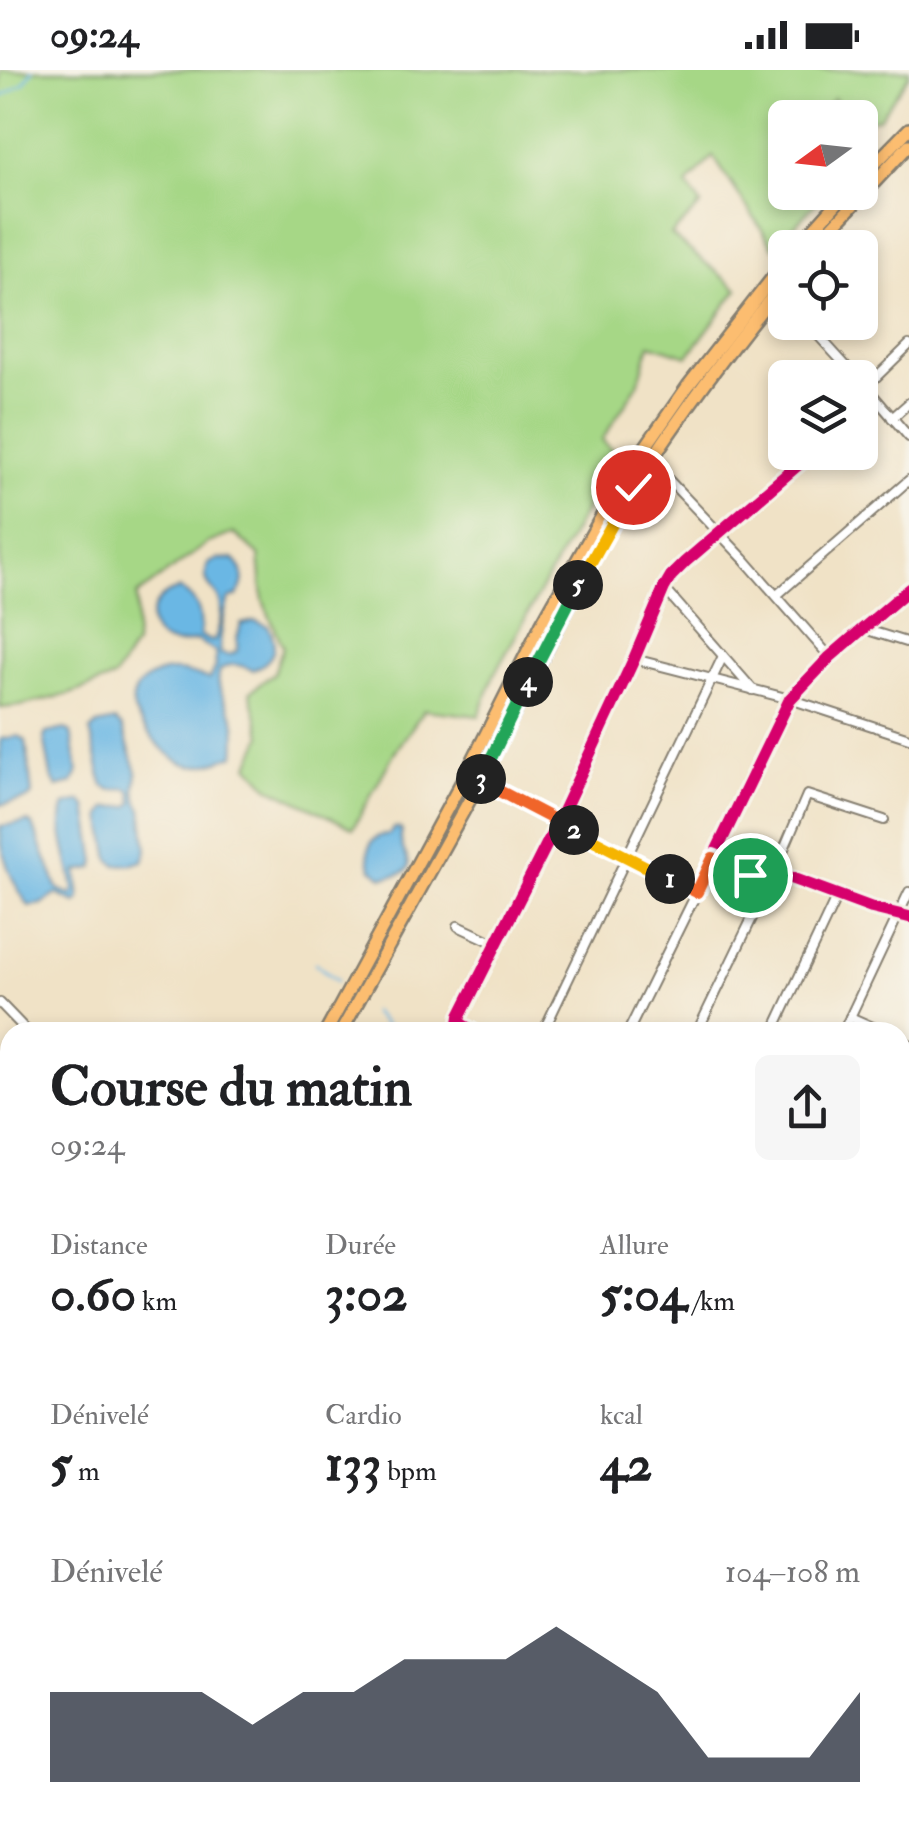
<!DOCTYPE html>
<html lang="fr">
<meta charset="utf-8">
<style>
:root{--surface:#fff;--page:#f6f6f6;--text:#202124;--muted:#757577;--accent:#111827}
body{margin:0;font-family:"IM FELL Double Pica",serif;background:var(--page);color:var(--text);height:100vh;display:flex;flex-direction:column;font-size:38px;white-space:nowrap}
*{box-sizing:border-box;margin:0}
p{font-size:32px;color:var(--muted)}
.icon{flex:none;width:55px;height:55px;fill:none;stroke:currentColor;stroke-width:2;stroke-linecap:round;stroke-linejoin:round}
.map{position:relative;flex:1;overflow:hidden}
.sheet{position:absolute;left:0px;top:952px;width:910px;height:812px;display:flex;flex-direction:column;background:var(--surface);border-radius:30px 30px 0 0;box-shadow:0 5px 15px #0003}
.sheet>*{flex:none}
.needle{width:65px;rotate:255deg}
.controls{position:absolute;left:768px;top:30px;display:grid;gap:20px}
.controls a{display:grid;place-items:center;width:110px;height:110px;border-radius:15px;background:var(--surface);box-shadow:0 5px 15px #0003;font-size:50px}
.pin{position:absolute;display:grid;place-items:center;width:85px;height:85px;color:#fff;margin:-42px;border:5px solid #fff;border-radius:50%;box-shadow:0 2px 10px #0007}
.km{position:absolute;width:50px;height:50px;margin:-25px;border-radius:50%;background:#222;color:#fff;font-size:28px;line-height:50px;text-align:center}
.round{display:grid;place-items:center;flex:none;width:105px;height:105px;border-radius:15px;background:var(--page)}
.head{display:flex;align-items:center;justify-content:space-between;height:170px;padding:0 50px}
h1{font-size:55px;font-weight:800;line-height:75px}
.stats{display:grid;grid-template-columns:repeat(3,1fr);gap:15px;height:170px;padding:10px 50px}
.stats div{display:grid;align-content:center}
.stats b{font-size:50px;font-weight:800}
.stats small{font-size:28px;font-weight:400}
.stats p{font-size:28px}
.chart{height:280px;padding:20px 50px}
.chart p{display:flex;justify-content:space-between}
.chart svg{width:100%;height:180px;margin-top:10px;fill:var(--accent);opacity:.7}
.status{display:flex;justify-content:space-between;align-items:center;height:70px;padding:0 50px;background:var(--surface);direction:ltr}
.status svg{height:28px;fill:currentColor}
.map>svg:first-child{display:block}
.green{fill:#a6d786;stroke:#617a51;stroke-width:2.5}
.water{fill:#6bb7e4;stroke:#446a80;stroke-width:2.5}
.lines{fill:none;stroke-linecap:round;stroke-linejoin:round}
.stream{stroke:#6bb7e4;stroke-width:2.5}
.minor-casing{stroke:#867f71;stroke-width:12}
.tertiary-casing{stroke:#867f71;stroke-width:14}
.secondary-casing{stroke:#867f71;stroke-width:15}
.primary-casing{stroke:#867f71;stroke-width:16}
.minor{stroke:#fff;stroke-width:8}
.tertiary{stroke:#fff;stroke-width:9}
.secondary{stroke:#fee5c5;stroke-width:10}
.primary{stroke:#fcbd6f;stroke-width:11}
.cycleway-casing{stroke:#f7f3e8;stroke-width:19}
.cycleway{stroke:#d6006c;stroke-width:12}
.split-1-casing{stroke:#fff;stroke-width:20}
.split-2-casing{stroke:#fff;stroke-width:20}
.split-3-casing{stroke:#fff;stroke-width:20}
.split-4-casing{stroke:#fff;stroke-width:20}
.split-5-casing{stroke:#fff;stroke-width:20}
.split-6-casing{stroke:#fff;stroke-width:20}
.split-1{stroke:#f0652b;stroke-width:12}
.split-2{stroke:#f5b400;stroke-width:12}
.split-3{stroke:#f0652b;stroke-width:12}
.split-4{stroke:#22a559;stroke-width:12}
.split-5{stroke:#22a559;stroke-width:12}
.split-6{stroke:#f5b400;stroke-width:12}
</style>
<div class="status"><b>09:24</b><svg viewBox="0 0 49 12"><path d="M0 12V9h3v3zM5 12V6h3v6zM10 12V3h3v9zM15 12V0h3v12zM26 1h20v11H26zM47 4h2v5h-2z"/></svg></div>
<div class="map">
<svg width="909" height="1763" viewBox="0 0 909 1763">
<rect width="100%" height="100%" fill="#f7f3e8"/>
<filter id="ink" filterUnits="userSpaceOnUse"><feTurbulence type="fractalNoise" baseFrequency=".01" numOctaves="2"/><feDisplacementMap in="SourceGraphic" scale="20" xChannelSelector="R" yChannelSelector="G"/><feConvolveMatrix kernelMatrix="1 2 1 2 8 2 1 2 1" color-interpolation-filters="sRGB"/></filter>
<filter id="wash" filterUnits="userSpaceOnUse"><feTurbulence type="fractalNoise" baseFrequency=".0048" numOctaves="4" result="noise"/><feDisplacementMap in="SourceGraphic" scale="40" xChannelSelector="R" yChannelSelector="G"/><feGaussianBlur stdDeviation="2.25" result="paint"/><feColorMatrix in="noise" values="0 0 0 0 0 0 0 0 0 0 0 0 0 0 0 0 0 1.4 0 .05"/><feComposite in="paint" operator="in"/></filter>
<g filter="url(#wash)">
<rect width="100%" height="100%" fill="#f0e2c6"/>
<polygon class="green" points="0,0 909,0 909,5 879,48 860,53 860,48 848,47 834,28 816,47 785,48 785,122 825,123 774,178 713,86 687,115 701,135 671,165 738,219 688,286 650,274 638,314 602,370 616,384 494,605 479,646 424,640 393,685 353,758 269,717 249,695 262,666 250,622 274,603 283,577 263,531 259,485 234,463 208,473 137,525 135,575 114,608 70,624 20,636 0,638"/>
<g class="water">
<path d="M218,489H233C246,500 245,512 237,526L229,529C224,542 219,570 220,583L229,585L237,581V569L241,554L255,551L268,556C279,577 275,590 253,600C240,595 232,591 220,600C214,619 228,632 234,649C237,661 236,674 235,685C220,690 204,698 189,695C170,691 141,659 134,640C127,617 152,602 172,601C184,600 198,606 210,609L216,596L215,582L197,570C141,588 137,528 180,519C199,531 202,543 200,565L208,570L214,571C218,561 222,549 221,538C220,517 199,520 208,494Z"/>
<polygon points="115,651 122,657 137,702 135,720 138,732 142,739 147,780 143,791 133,794 116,795 110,790 102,746 107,738 129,736 133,733 131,721 126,718 112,720 103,716 90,661 97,655"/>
<polygon points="65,659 71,663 78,702 73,713 57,717 51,706 44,667 46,663"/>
<polygon points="19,666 26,671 32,725 28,729 0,735 0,669"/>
<path d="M81,731L87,737L96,792L94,798L77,801L80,830L76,833L57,824L42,834L29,836C12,813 0,784 0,756L28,752L33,755L58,819L71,825L74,822C72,795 55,761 65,735Z"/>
<path d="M394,758H399L402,761C394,785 433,802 383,807L372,799C365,782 368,765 389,764Z"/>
</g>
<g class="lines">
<g class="stream">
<polyline points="0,28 24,13 33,0"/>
<polyline points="315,893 337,911"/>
<polyline points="372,942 392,962"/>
</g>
</g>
</g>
<g filter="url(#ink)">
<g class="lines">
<defs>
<g id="minor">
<polyline points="806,252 857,308"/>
<polyline points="860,310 909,367"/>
<polyline points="866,317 909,275"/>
<polyline points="860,342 875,328"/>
<polyline points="892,348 909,333"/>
<polyline points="662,403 744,489 830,587"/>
<polyline points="664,518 753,620"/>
<polyline points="777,525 909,410"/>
<polyline points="864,559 909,573"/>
<polyline points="634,589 790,629 909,668"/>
<polyline points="466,704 697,822 713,788 758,808 788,807 872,838 909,847"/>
<polyline points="713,788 790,629 830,587 909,519"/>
<polyline points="458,856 497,874"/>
<polyline points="0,933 28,962"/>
<polyline points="850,947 884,962"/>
<polyline points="475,962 459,953 460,946 558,752 634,589 664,518 671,506 685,492 813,382"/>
<polyline points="543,962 723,586"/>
<polyline points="628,962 697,822"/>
<polyline points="697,962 771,809 807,725 884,750"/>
<polyline points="773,962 837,826"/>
<polyline points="843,962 909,822"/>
<polyline points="900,970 909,974"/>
<polyline points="900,1034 909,1016"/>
<polyline points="905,1173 909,1183"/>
<polyline points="0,1232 10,1235"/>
<polyline points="0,1486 10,1497"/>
<polyline points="0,1599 10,1591"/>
<polyline points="0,1704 10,1696"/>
<polyline points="275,1755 291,1763"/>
<polyline points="488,1755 488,1763"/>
<polyline points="566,1755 566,1763"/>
<polyline points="600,1755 600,1763"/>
<polyline points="688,1755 688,1763"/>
<polyline points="770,1755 773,1757 859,1755"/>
<polyline points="899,1755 900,1763"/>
<polyline points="24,1763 34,1755"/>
<polyline points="145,1763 155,1755"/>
<polyline points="249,1763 259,1755"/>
</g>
<g id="tertiary">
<polyline points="900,1206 909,1209"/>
<polyline points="900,1226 909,1229"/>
</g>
<g id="secondary">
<polyline points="900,1197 909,1193"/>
<polyline points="900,1265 909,1242"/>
<polyline points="900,1310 909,1289"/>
<polyline points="900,1465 909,1490"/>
<polyline points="900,1524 909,1557"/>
</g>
<g id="primary">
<polyline points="860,109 909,59"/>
<polyline points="797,178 847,122"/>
<polyline points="813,178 909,75"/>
<polyline points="326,962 466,704 541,555 621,412 688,316 785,192"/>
<path d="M341,962L480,711L610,454C662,370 722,287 785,211"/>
<polyline points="0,1420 10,1407"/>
<polyline points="0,1439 10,1427"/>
</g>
</defs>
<use href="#minor" class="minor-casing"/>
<use href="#tertiary" class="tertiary-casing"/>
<use href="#secondary" class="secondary-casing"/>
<use href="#primary" class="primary-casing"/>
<use href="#minor" class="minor"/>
<use href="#tertiary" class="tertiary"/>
<use href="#secondary" class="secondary"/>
<use href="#primary" class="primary"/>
<defs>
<g id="cycleway">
<polyline points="466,704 697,822 713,788 758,808 788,807 872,838 909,847"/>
<polyline points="713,788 790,629 830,587 909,519"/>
<polyline points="475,962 459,953 460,946 558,752 634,589 664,518 671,506 685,492 813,382"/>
</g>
</defs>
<use href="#cycleway" class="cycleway-casing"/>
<use href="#cycleway" class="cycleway"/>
</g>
</g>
<g class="lines" filter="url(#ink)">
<defs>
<polyline id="split-1" points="670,809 697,822 713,788 750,805"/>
<polyline id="split-2" points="574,760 670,809"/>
<polyline id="split-3" points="481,709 480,711 574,760"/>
<polyline id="split-4" points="481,709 528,612"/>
<polyline id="split-5" points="528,612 578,515"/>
<polyline id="split-6" points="578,515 633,417"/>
</defs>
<use href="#split-1" class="split-1-casing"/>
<use href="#split-2" class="split-2-casing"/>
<use href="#split-3" class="split-3-casing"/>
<use href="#split-4" class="split-4-casing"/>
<use href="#split-5" class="split-5-casing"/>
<use href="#split-6" class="split-6-casing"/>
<use href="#split-1" class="split-1"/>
<use href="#split-2" class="split-2"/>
<use href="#split-3" class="split-3"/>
<use href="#split-4" class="split-4"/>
<use href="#split-5" class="split-5"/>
<use href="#split-6" class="split-6"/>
</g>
</svg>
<div class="controls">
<a><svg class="needle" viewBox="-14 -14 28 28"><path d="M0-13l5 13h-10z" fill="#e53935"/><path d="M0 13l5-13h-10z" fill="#757577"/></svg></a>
<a><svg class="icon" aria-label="locate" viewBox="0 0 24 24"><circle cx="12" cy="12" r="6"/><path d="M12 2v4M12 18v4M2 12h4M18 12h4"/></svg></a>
<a><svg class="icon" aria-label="layers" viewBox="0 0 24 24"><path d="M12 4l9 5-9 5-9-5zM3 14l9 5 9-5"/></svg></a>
</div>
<div class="pin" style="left:750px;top:805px;background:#1e9e55"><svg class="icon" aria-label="arrive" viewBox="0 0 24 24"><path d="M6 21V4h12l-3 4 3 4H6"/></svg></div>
<div class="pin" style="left:633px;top:417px;background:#d93025"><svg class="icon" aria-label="check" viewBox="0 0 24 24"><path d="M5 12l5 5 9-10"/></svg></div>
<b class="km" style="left:670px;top:809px">1</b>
<b class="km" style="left:574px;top:760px">2</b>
<b class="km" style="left:481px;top:709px">3</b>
<b class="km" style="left:528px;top:612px">4</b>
<b class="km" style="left:578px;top:515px">5</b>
<section class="sheet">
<div class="head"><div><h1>Course du matin</h1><p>09:24</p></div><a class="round"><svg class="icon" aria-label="share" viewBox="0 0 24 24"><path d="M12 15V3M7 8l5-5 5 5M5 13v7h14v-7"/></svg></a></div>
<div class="stats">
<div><p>Distance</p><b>0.60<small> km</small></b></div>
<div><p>Durée</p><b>3:02</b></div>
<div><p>Allure</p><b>5:04<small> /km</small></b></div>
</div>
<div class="stats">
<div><p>Dénivelé</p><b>5<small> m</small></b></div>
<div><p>Cardio</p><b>133<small> bpm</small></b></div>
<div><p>kcal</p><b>42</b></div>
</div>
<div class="chart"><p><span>Dénivelé</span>104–108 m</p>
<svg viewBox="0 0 160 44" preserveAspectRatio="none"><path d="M0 44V22L10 22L20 22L30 22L40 30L50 22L60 22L70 14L80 14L90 14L100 6L110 14L120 22L130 38L140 38L150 38L160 22V44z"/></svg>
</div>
</section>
</div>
